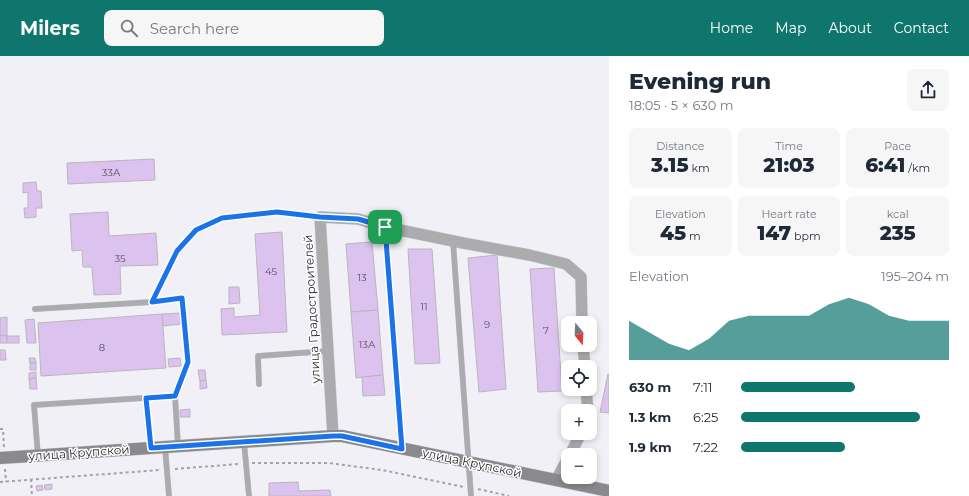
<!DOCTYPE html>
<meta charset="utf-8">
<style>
:root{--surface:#fff;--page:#f6f6f7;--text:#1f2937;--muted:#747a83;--accent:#0f766e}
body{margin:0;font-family:Montserrat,sans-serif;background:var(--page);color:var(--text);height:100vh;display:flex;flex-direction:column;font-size:15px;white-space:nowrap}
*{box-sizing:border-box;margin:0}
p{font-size:13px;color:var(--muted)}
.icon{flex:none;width:22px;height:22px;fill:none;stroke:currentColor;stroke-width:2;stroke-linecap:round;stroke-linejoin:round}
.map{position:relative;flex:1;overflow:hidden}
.details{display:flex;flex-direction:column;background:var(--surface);width:360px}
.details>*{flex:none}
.needle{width:26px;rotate:162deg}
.controls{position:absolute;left:561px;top:260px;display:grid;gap:8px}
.controls a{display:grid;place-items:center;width:36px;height:36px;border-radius:8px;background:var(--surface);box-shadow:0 2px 6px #0003;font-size:20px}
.pin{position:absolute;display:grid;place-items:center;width:34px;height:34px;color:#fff;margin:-17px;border-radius:8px;box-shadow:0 2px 6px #0006}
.round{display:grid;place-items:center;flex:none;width:42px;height:42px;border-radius:8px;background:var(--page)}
.headline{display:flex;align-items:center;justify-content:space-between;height:68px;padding:0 20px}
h1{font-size:22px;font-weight:800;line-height:30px}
.figures{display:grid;grid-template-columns:repeat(3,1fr);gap:6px;height:68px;padding:4px 20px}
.figures div{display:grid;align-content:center;border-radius:8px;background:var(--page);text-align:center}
.figures b{font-size:20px;font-weight:800}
.figures small{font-size:11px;font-weight:400}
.figures p{font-size:11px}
.chart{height:112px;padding:8px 20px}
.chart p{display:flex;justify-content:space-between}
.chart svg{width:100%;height:72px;margin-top:4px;fill:var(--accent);opacity:.7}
ul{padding:0 20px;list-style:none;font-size:13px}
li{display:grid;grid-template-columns:64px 48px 1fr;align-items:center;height:30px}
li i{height:10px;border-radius:5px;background:var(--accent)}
header{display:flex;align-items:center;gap:24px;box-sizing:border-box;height:56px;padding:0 20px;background:var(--accent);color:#fff}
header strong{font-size:19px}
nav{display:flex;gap:22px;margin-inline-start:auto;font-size:14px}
.search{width:280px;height:36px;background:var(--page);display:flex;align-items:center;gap:10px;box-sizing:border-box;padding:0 14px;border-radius:8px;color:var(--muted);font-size:15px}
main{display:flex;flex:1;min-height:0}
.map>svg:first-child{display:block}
.building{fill:#dcc3ef;stroke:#bab6bc}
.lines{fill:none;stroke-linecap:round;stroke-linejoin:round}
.service-casing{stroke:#cdccd2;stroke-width:6}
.minor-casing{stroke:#cdccd2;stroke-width:12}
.secondary-casing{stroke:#cdccd2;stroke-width:13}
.path{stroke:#a3a3a7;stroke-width:2;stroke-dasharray:3 3;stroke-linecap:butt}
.service{stroke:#abacae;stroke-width:5.5}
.minor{stroke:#abacae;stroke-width:11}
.secondary{stroke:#898a8e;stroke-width:12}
.route-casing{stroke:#fff;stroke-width:8}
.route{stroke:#1a73e8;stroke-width:5}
.labels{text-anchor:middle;stroke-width:3;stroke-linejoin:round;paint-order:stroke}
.number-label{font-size:10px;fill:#56505d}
.street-label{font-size:12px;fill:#2a2a2c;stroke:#fff}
</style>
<header>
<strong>Milers</strong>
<div class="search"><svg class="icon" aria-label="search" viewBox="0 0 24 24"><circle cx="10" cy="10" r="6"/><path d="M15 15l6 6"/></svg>Search here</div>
<nav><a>Home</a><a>Map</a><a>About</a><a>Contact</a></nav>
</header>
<main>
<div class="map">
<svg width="609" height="440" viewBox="0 0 609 440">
<rect width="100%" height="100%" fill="#f1f0f6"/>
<g class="building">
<polygon points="154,103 155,124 68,128 67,107"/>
<polygon points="36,126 37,135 41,135 42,152 36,152 36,161 25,162 24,152 28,152 28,136 23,137 23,127"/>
<polygon points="108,156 109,180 156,177 158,209 120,210 121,238 94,239 92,211 83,211 82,194 72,195 70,158"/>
<polygon points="282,176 287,276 222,279 221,253 234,252 234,261 260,259 255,178"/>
<polygon points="372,186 378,254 351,256 346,188"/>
<polygon points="408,193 432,193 440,307 415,308"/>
<polygon points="497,199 506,333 479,336 468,202"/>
<polygon points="554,212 562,335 538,336 530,213"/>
<polygon points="229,231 239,231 240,247 229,248"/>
<polygon points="378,254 383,319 356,322 351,256"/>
<polygon points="180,257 181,268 163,270 162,258"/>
<polygon points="162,258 166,312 41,320 38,267"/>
<polygon points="7,261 7,280 0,279 0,262"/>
<polygon points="34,263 36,287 27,287 25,264"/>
<polygon points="0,279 7,280 7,287 0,287"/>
<rect x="7" y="280" width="12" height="7"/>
<polygon points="0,294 5,294 6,304 0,304"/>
<polygon points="29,302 35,302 36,307 30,307"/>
<polygon points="180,302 181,310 169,311 168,303"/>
<rect x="30" y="307" width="6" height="7"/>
<polygon points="198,314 205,314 206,324 200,325"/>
<polygon points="36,316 36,322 29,323 29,317"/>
<polygon points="608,318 609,319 609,357 600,356"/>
<polygon points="383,319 385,339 363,340 362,321"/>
<polygon points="36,322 37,333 30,333 29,323"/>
<polygon points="206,324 207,332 200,333 200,325"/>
<polygon points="190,353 190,361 180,361 180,354"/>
<polygon points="298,426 299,435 330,434 331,440 269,440 269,427"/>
<polygon points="52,428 52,433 45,434 44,429"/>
<polygon points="42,429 43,434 37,435 36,430"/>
</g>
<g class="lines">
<defs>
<g id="service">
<polyline points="385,171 402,392"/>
<polyline points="453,185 471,440"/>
<polyline points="152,246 182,242 188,306 175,340"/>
<polyline points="35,253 152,246 177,195 196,174 221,163 277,156 320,161"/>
<polyline points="259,328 258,300 328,295"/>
<polyline points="146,342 151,392"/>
<polyline points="244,386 249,440"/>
<polyline points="165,391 169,440"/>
<polyline points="38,400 34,349 175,340 178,390"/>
</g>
<g id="minor">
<polyline points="583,289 585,311"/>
<polyline points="586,333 588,355"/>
<polyline points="333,380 320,161 358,163 385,171 463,187 529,199 566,208 581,221 582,267"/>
<polyline points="570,399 581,377"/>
<polyline points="556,424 568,402"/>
</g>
<polyline id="secondary" points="0,402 333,380 342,380 609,435"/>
</defs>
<use href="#service" class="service-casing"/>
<use href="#minor" class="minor-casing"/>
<use href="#secondary" class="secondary-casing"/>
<g class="path">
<polyline points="0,373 3,373 4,391"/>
<polyline points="252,407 329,407 382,414 464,431"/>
<polyline points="5,413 6,426"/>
<polyline points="175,413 238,408"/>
<polyline points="31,423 32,440"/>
<polyline points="0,426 160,414"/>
<polyline points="478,433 509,440"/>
</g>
<use href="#service" class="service"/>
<use href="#minor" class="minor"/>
<use href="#secondary" class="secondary"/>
</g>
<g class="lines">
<defs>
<polygon id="route" points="277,156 320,161 358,163 385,171 402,393 342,380 333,380 151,392 146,342 175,340 188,306 182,242 152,246 177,195 196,174 222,162"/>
</defs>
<use href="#route" class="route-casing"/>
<use href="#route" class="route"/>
</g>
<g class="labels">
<g class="number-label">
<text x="111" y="120">33А</text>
<text x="120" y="206">35</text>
<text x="271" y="219">45</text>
<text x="362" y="225">13</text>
<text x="424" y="254">11</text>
<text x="487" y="272">9</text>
<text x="546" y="278">7</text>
<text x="367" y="292">13А</text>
<text x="102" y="295">8</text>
</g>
<g class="street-label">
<text transform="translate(312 253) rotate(-93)" y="4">улица Градостроителей</text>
<text transform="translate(79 397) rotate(-4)" y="4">улица Крупской</text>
<text transform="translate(472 407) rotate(12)" y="4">улица Крупской</text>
</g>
</g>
</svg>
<div class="controls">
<a><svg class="needle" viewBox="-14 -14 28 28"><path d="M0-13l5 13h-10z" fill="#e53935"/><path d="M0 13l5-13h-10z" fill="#747a83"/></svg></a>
<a><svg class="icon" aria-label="locate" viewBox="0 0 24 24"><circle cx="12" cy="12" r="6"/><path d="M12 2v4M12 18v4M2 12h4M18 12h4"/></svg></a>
<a>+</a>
<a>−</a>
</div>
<div class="pin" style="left:385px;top:171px;background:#1e9e55"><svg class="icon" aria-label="arrive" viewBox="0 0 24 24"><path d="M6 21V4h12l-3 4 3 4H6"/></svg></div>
</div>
<section class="details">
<div class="headline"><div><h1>Evening run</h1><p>18:05 · 5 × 630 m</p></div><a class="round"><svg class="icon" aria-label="share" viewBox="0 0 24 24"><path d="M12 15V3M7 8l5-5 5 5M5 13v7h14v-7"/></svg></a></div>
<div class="figures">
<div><p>Distance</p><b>3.15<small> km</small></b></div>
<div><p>Time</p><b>21:03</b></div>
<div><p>Pace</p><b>6:41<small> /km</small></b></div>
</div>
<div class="figures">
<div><p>Elevation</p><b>45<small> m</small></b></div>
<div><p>Heart rate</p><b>147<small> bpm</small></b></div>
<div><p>kcal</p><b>235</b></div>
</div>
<div class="chart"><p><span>Elevation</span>195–204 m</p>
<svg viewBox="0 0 160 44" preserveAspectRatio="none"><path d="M0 44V20L10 27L20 34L30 38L40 31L50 20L60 17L70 17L80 17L90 17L100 10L110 6L120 10L130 17L140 20L150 20L160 20V44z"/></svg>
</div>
<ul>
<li><b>630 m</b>7:11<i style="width:55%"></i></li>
<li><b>1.3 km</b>6:25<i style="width:86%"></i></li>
<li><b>1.9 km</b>7:22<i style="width:50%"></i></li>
</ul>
</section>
</main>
